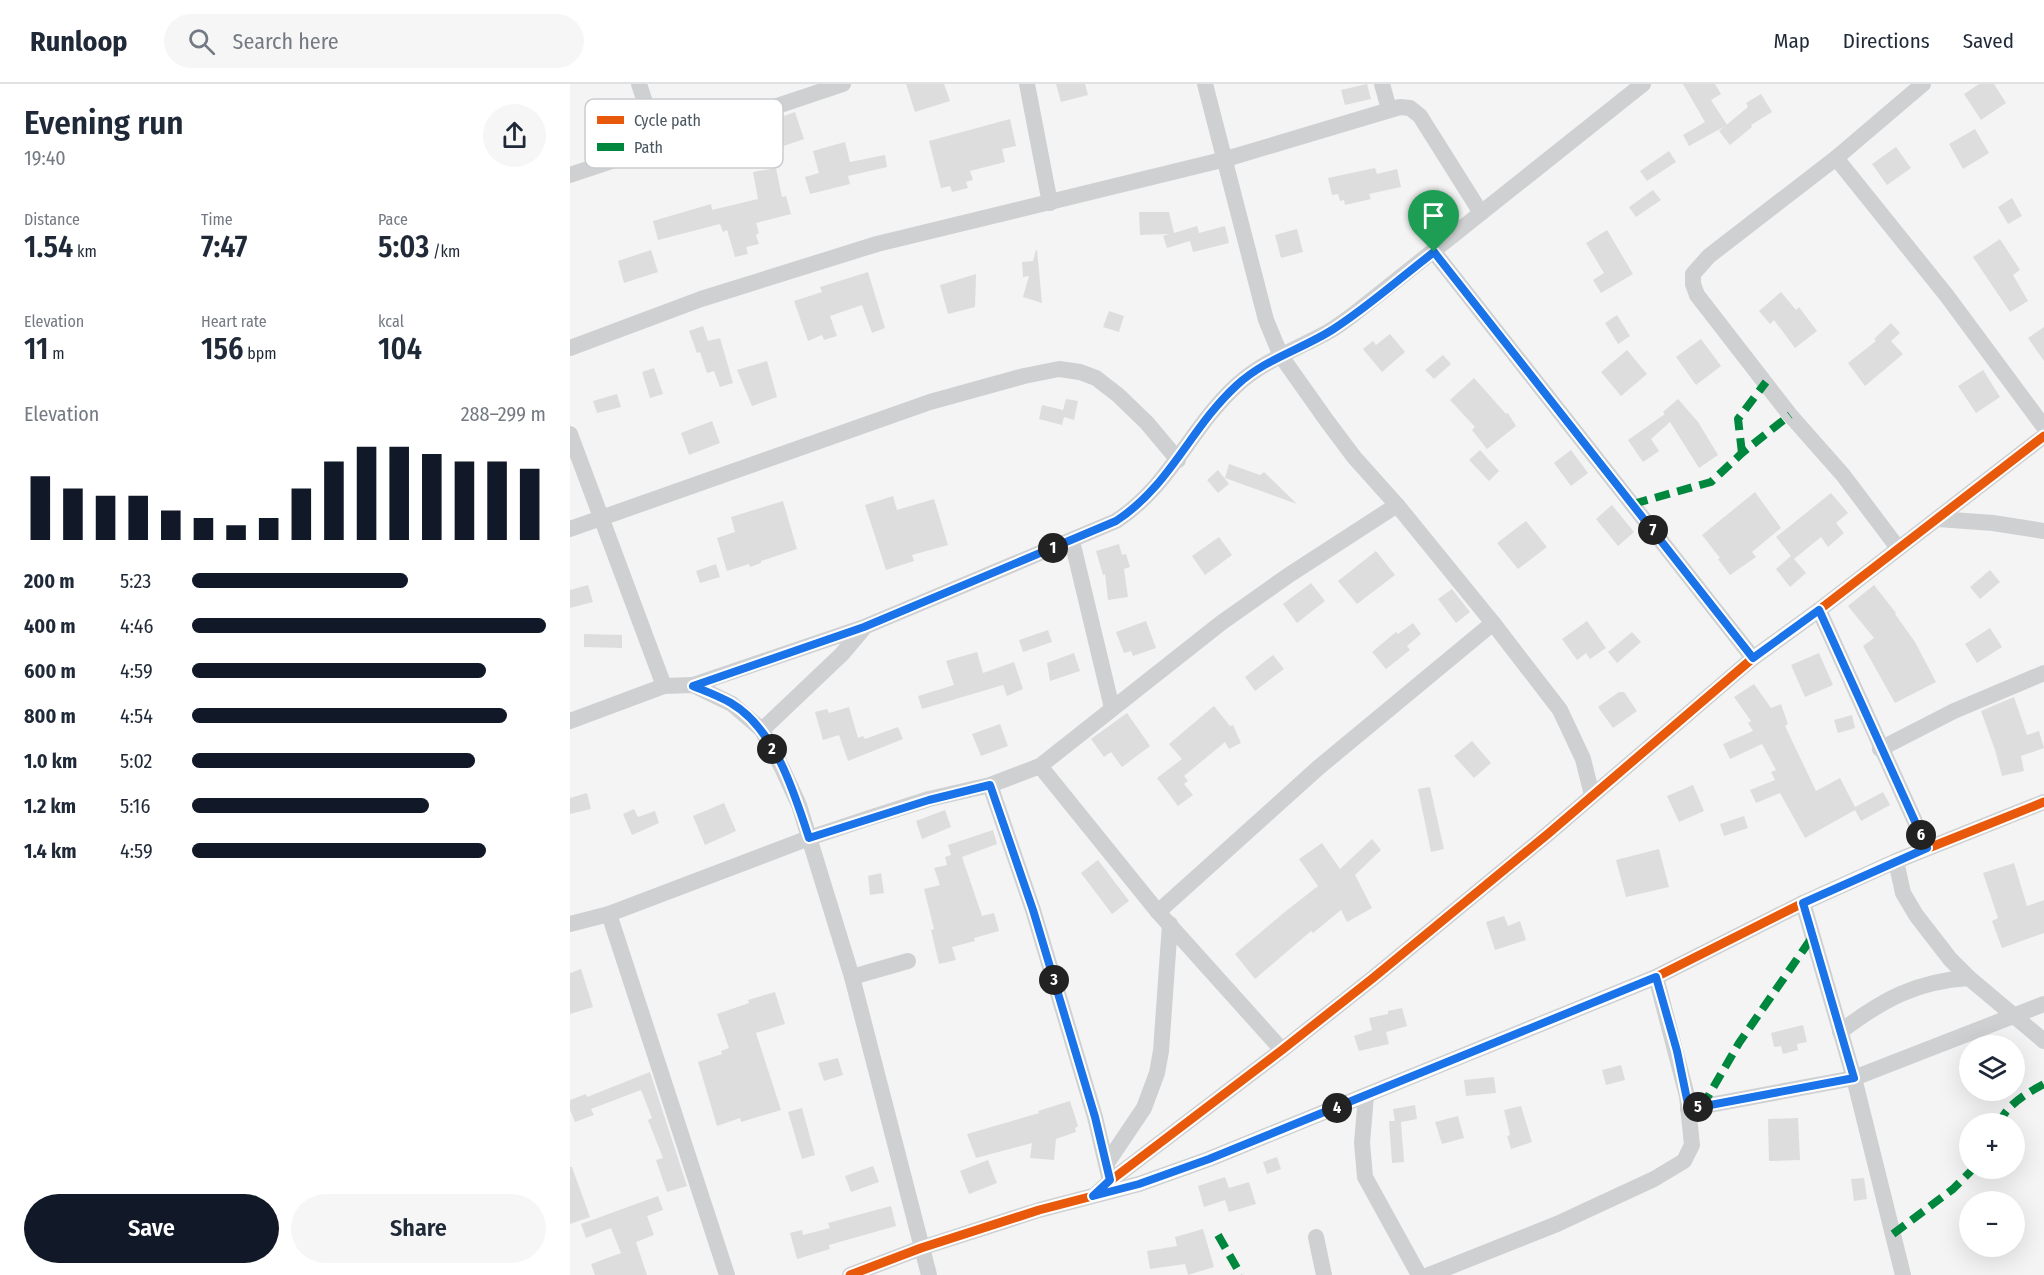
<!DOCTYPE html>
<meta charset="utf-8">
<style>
:root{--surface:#fff;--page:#f6f6f7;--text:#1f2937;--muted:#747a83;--line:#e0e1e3;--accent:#111827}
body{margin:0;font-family:"Fira Sans Condensed",sans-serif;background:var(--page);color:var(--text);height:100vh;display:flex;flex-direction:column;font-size:22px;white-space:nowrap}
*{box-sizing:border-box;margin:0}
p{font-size:20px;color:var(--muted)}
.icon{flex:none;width:33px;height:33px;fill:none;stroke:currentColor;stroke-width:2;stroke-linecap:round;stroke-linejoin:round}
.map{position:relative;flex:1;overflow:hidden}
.sheet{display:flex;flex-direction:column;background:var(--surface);width:570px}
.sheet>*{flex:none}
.tools{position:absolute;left:1389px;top:951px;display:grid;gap:12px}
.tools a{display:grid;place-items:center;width:66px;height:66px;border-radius:50%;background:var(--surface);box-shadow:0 6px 24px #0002;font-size:30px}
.pin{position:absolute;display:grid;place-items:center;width:51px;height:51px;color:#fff;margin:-62px -26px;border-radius:50% 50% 50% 0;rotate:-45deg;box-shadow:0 0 6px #0007}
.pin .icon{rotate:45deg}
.km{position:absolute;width:30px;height:30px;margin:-15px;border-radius:50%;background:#222;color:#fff;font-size:16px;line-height:30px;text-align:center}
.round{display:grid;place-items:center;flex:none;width:63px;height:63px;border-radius:32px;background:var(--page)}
.headline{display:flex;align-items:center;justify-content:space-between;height:102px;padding:0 24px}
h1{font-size:33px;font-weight:600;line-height:45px}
.stats{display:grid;grid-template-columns:repeat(3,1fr);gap:9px;height:102px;padding:6px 24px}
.stats div{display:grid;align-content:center}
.stats b{font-size:30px;font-weight:600}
.stats small{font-size:16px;font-weight:400}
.stats p{font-size:16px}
.chart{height:168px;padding:12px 24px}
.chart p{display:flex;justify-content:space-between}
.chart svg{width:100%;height:108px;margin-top:6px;stroke:var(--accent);stroke-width:6}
.primary-button{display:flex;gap:12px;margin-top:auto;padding:12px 24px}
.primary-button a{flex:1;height:69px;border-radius:36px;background:var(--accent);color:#fff;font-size:24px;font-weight:600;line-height:69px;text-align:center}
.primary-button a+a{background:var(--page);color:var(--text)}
ul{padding:0 24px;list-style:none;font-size:20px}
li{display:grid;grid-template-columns:96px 72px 1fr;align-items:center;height:45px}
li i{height:15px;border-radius:8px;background:var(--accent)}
header{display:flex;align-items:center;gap:36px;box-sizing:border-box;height:84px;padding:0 30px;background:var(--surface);border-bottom:2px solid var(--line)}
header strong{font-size:28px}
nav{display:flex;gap:33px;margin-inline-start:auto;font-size:21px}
.search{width:420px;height:54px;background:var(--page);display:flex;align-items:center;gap:15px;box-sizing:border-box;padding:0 21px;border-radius:33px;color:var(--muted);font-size:22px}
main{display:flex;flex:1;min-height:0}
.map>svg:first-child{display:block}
.building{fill:#ddddde}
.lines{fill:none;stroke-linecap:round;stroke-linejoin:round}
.street{stroke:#ced0d2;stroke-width:16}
.quiet{stroke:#00873e;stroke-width:8;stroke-dasharray:15 8;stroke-linecap:butt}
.cycleway-casing{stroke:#fff;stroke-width:13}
.cycleway{stroke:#e8590c;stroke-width:9}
.route-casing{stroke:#fff;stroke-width:12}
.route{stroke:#1a73e8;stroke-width:8}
.key{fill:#fff;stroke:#c9ccd0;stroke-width:1.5}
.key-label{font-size:16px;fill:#4a5661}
</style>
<header>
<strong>Runloop</strong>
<div class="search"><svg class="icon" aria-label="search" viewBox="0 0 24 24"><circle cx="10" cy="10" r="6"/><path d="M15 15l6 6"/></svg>Search here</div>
<nav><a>Map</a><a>Directions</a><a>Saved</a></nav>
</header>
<main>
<section class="sheet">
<div class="headline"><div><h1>Evening run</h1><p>19:40</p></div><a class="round"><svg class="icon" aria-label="share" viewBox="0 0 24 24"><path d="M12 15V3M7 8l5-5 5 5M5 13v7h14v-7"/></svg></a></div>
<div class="stats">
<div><p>Distance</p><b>1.54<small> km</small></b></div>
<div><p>Time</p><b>7:47</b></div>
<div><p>Pace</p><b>5:03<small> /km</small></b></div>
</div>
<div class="stats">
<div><p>Elevation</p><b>11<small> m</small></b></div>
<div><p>Heart rate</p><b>156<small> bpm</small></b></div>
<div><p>kcal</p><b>104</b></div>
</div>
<div class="chart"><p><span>Elevation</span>288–299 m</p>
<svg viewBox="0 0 160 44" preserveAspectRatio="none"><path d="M5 44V18M15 44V23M25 44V26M35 44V26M45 44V32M55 44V35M65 44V38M75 44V35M85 44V23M95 44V12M105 44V6M115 44V6M125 44V9M135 44V12M145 44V12M155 44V15"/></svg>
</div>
<ul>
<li><b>200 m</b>5:23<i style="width:61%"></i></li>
<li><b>400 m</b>4:46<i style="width:100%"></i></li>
<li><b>600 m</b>4:59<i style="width:83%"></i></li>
<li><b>800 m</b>4:54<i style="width:89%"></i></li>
<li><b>1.0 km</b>5:02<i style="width:80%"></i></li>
<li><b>1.2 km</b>5:16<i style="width:67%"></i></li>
<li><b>1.4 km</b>4:59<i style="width:83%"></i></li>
</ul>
<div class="primary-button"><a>Save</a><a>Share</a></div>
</section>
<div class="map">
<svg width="1474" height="1191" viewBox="0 0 1474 1191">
<rect width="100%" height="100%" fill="#f4f4f4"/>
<g class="building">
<polygon points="336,0 374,0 380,17 345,28"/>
<polygon points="486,0 515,0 518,11 491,18"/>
<polygon points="797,0 801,15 775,21 771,6"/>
<polygon points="1113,0 1145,0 1151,10 1141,16 1157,41 1119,62 1113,51 1135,38"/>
<polygon points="1409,0 1424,0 1436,19 1411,36 1394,10"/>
<polygon points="1191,10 1202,28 1181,41 1182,43 1160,61 1149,47 1178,23 1176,19"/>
<polygon points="225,28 234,55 202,66 196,46 214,39 211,33"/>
<polygon points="440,35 446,62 432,65 435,78 400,87 403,96 396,98 398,104 382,108 380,102 371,104 359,57"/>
<polygon points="1405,45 1419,69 1393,85 1379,60"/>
<polygon points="275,58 280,78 315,71 317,83 278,92 280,100 240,110 235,93 249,89 243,67"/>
<polygon points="1326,63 1341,84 1317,101 1302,80"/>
<polygon points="1099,67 1106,78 1077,97 1070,87"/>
<polygon points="206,84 212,113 216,112 221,130 186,139 189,149 186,151 189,160 176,163 178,170 165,173 157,146 153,148 150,140 88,156 83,137 141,120 142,126 188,115 183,88"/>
<polygon points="805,84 807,90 827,85 831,103 799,110 801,115 775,121 774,116 770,117 768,110 762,111 758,94"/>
<polygon points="1083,106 1091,116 1066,133 1059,123"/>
<polygon points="1442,114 1452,132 1438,140 1428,123"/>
<polygon points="569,128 599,128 604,149 627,142 629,149 655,142 659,159 623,168 620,157 597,164 593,152 599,150 570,151"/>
<polygon points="727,145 733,168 711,174 705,151"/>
<polygon points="1037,146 1063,190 1031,209 1023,196 1034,189 1016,159"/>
<polygon points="1430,155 1450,186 1443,191 1458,217 1440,228 1403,173"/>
<polygon points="81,166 88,188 54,199 48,177"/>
<polygon points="466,166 467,166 472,219 453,213 459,192 453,193 452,178 463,177"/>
<polygon points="298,188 315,244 302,249 292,221 260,232 267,252 254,256 252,251 238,257 224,217 252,208 250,203"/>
<polygon points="406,190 405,223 378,230 370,201"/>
<polygon points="1211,208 1226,226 1229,223 1247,247 1225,264 1204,236 1200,240 1189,227"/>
<polygon points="539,227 554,232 549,248 533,243"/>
<polygon points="1047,231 1060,252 1048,260 1035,239"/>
<polygon points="1321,239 1330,249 1321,257 1333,270 1295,302 1278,279 1306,257 1304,255"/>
<polygon points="133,242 138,257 150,254 163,299 150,303 144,287 137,289 130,268 127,269 119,247"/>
<polygon points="1474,243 1474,277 1458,254"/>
<polygon points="820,250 835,268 812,288 793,265 803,257 806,261"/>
<polygon points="1131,255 1151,282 1126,301 1106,273"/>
<polygon points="1057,266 1077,290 1051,312 1031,288"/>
<polygon points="873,271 881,280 864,295 855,286"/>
<polygon points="197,277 207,313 182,322 167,286"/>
<polygon points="84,284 93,310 80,314 72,288"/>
<polygon points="1413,286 1430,313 1406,329 1388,302"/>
<polygon points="904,294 936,330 938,329 946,342 917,365 902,346 905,343 880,316"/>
<polygon points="47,310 51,323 27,329 23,317"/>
<polygon points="496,315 508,317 504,336 494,333 492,341 469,335 472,321 493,326"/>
<polygon points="1108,315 1128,338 1148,371 1129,384 1100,338 1081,355 1089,367 1073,378 1058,356 1095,330 1098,334 1093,328"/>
<polygon points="142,337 150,359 119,371 111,349"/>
<polygon points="910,366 929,387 919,397 899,376"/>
<polygon points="1001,366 1018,389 1001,402 984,379"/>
<polygon points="659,380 690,391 694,388 727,420 655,394"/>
<polygon points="648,386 659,400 648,409 637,396"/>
<polygon points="1185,408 1211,444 1182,468 1186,473 1160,491 1148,475 1150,474 1132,451"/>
<polygon points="1261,409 1278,429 1266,439 1274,449 1258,463 1251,453 1224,475 1236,489 1220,503 1206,485 1221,472 1206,453"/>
<polygon points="323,412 327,426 364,415 378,461 342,471 344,477 316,486 295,421"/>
<polygon points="213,417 227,465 191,477 191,479 180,483 179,480 157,487 147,454 165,448 161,433"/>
<polygon points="1042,421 1064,448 1048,462 1026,435"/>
<polygon points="956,437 977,463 948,485 927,459"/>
<polygon points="649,453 662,471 635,491 622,472"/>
<polygon points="549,460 552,471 556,470 560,483 554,485 558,513 538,516 535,490 533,491 526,467"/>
<polygon points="806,467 825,491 787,520 768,497"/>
<polygon points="146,480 150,493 130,499 126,487"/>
<polygon points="1420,486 1430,498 1410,515 1400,503"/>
<polygon points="741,499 755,517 727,539 713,520"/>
<polygon points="18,501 23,518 0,524 0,506"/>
<polygon points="1304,501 1326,529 1325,530 1345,558 1366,598 1325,619 1293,562 1304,554 1278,522"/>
<polygon points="882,505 900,528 886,539 868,515"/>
<polygon points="576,537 586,564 563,572 561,567 554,569 546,548"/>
<polygon points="1017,537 1036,564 1020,575 1016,569 1007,576 992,555"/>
<polygon points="843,539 851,550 837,562 840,566 816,585 802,568 826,548 828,550"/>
<polygon points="1420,544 1432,563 1407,579 1395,560"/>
<polygon points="478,546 482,558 453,568 449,556"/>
<polygon points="1062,548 1071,558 1047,579 1038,568"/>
<polygon points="14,550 52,551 52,564 14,563"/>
<polygon points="407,568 413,589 444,578 453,605 437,612 433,601 352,625 348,612 384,601 376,577"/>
<polygon points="504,569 510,587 480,597 477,579"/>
<polygon points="1249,569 1263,601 1235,613 1221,581"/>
<polygon points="703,571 714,585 685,607 675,593"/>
<polygon points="1184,600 1201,624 1211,620 1218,640 1215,642 1246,707 1270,694 1285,723 1313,708 1320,721 1291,737 1285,726 1235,754 1210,709 1186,719 1180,706 1205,696 1201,688 1206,686 1192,660 1160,675 1153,660 1183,647 1178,639 1181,637 1164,613"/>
<polygon points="1049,608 1054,608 1067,627 1043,644 1028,623"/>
<polygon points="1444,613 1457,651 1469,647 1474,664 1451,672 1454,687 1432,692 1425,666 1411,627"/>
<polygon points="644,622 660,642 663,641 671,659 659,665 655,658 614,692 618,697 614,700 623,711 608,722 587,694 612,675 599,660"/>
<polygon points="279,623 288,654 293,652 295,655 328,643 333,655 278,677 269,651 253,656 245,628 257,625 259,629"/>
<polygon points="557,629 580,662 552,683 541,668 534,673 521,655"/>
<polygon points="1282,631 1285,644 1268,649 1264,636"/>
<polygon points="430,640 438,662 411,672 402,650"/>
<polygon points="902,657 921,679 904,694 884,672"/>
<polygon points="1123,701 1134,727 1109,738 1097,712"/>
<polygon points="860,703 874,765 861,768 848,705"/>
<polygon points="17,709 21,725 0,730 0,714"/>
<polygon points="154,719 166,747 135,761 123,732"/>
<polygon points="64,725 68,733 85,727 89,739 62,751 53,730"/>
<polygon points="375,726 381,743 352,755 346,737"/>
<polygon points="1174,732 1178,744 1154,752 1150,740"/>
<polygon points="423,746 427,760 392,773 412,832 424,829 429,847 404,854 405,857 382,863 386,876 369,880 361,846 364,845 354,805 370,801 364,784 377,781 375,773 381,771 378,761"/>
<polygon points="802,755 811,766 785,791 802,824 777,838 771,826 743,849 741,847 685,895 665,870 716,827 748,802 729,775 752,759 770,785"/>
<polygon points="1089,765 1099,803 1056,813 1046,776"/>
<polygon points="528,776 559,817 542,830 511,789"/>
<polygon points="1444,779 1457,822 1474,816 1474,849 1432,864 1422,837 1428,834 1413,789"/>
<polygon points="311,789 314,809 300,811 298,792"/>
<polygon points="934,832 938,842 950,837 956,856 925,866 916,838"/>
<polygon points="11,885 23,923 0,930 0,889"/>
<polygon points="205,908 215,940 186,949 211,1026 171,1038 170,1034 147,1042 128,978 152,970 151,967 159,964 147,930 179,919 178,916"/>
<polygon points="832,924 837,942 816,948 819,960 789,967 784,952 802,946 799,934 818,930 818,927"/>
<polygon points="1233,941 1237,958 1227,960 1228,966 1213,970 1211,962 1204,963 1201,949"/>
<polygon points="268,974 273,991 254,997 248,979"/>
<polygon points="1051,981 1055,996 1036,1001 1032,986"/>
<polygon points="80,988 117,1102 97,1108 86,1076 93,1074 78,1036 82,1034 71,1006 21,1025 24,1031 5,1038 0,1026 0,1016 16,1010 17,1013"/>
<polygon points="924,993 926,1009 896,1012 894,996"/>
<polygon points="500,1017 508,1042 505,1044 506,1048 486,1055 484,1076 460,1074 462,1059 406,1074 397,1050 469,1029 468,1027"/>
<polygon points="845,1021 847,1035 831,1038 834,1078 822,1079 819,1037 825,1037 823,1025"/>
<polygon points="951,1022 962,1058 941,1065 937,1052 940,1051 934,1026"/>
<polygon points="232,1024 245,1071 232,1075 218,1028"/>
<polygon points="888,1032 894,1054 872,1060 865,1038"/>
<polygon points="1228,1034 1230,1076 1199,1077 1198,1035"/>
<polygon points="707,1073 711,1085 697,1090 693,1078"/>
<polygon points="418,1076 427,1099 399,1110 390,1087"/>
<polygon points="303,1082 309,1098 281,1108 275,1092"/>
<polygon points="0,1083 2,1083 20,1133 0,1140"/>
<polygon points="655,1093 659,1104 679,1098 686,1120 659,1128 655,1116 634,1123 628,1102"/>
<polygon points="1294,1094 1297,1115 1284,1117 1281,1095"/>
<polygon points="88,1112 93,1126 77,1132 84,1151 66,1158 77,1191 25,1191 21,1180 51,1169 41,1144 16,1154 11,1140"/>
<polygon points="321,1122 326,1142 259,1161 260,1165 227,1175 220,1149 232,1146 233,1151 260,1144 258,1139"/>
<polygon points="633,1145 644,1183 618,1191 615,1180 580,1185 577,1167 607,1162 605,1153"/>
</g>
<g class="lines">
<g class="street">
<polyline points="69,0 89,61"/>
<polyline points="457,0 480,119"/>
<polyline points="635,0 696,236 711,272 757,337 784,373 827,421 923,539 990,626 1013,675 1022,711"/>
<polyline points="812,0 819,25"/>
<polyline points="1266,74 1377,212 1474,343"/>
<polyline points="0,91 273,0"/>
<polyline points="864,168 1183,574"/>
<polyline points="0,264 131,215 307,160 656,75 830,23 840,24 850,32 911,129"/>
<polyline points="0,350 94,602"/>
<polyline points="1368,435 1423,439 1474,447"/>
<polyline points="0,445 360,318 454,292 489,285 510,288 526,294 548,311 577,339 608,376"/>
<polyline points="502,457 542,624"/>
<polyline points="1328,464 1273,391 1220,331 1127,211 1123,200 1123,190 1139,172 1266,74 1353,0"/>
<polyline points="1249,526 1357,764"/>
<path d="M123,601L294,543L546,437C601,401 620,344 667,301C693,277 727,265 758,248C767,243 776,236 784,230L1073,0"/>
<polyline points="0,637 94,602 123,601 162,620 192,646 212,684 229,721 282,893 359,1191"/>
<polyline points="192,646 272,570 293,545"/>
<polyline points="1310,665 1384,627 1474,589"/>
<polyline points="470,682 588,828 712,966"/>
<polyline points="420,701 463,826 525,1033 540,1097"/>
<polyline points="1326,777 1333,809 1346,831 1380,875 1399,894 1474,957"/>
<polyline points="1233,819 1284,994 1333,1191"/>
<polyline points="588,828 748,684 923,539"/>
<polyline points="39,830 157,1191"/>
<polyline points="0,840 39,830 239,754 299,734 359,715 420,701 470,682 651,539 719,491 827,421"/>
<polyline points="282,893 338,877"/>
<path d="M1270,948C1312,916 1346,897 1399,894"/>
<polyline points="796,1012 792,1059 795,1093 849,1191"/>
<polyline points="1118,1025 1284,994 1474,920"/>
<polyline points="537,1079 574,1024 587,989 591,967 600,840"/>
<polyline points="526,1110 540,1097 712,966 803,894 979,749 1183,574 1249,526 1474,352"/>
<polyline points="746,1153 754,1191"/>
<polyline points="280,1191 351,1164 469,1126 569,1100 639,1075 1086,893 1233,819 1326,777 1474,718"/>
<polyline points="859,1191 987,1140 1084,1095 1114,1077 1122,1061 1117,1012 1086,893"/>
</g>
<g class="quiet">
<polyline points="1172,369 1168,335 1196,298"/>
<polyline points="1063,420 1141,398 1172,369 1220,331"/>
<polyline points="1132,1023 1169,959 1243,852"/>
<path d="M1429,1040C1436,1021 1457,1009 1474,1000"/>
<polyline points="1323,1150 1383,1105 1404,1084"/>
<polyline points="648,1151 671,1191"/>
</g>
<defs>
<g id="cycleway">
<polyline points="525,1110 540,1097 712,966 803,894 979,749 1183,574 1249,526 1474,352"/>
<polyline points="280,1191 351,1164 469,1126 569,1100 639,1075 1086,893 1233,819 1326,777 1474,718"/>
</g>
</defs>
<use href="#cycleway" class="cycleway-casing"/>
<use href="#cycleway" class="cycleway"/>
</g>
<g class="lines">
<defs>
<path id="route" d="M864,168L1183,574L1249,526L1357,764L1233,819L1284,994L1119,1025L1107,967L1086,893L639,1075L569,1100L523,1112L540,1096L525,1033L463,826L420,701L359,716L239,754C224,708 205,645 161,619C149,612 135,607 123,602L294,543L546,437C601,401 620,344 667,301C695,275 730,266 762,246C798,223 830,194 864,168Z"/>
</defs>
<use href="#route" class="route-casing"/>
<use href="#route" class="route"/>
</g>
<rect x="15" y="15" width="198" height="69" rx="9" class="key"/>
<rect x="27" y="32" width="27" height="8" fill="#e8590c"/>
<rect x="27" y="59" width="27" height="8" fill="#00873e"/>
<g class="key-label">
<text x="64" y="42">Cycle path</text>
<text x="64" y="69">Path</text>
</g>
</svg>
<div class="tools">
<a><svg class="icon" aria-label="layers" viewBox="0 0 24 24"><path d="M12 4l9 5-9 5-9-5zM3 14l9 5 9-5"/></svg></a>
<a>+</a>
<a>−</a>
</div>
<div class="pin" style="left:864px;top:168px;background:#1e9e55"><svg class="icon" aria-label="arrive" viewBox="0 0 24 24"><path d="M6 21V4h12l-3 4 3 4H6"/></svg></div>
<b class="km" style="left:483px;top:464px">1</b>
<b class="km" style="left:202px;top:665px">2</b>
<b class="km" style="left:484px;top:896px">3</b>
<b class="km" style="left:767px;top:1024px">4</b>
<b class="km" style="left:1128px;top:1023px">5</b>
<b class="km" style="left:1351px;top:751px">6</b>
<b class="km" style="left:1083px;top:446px">7</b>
</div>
</main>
